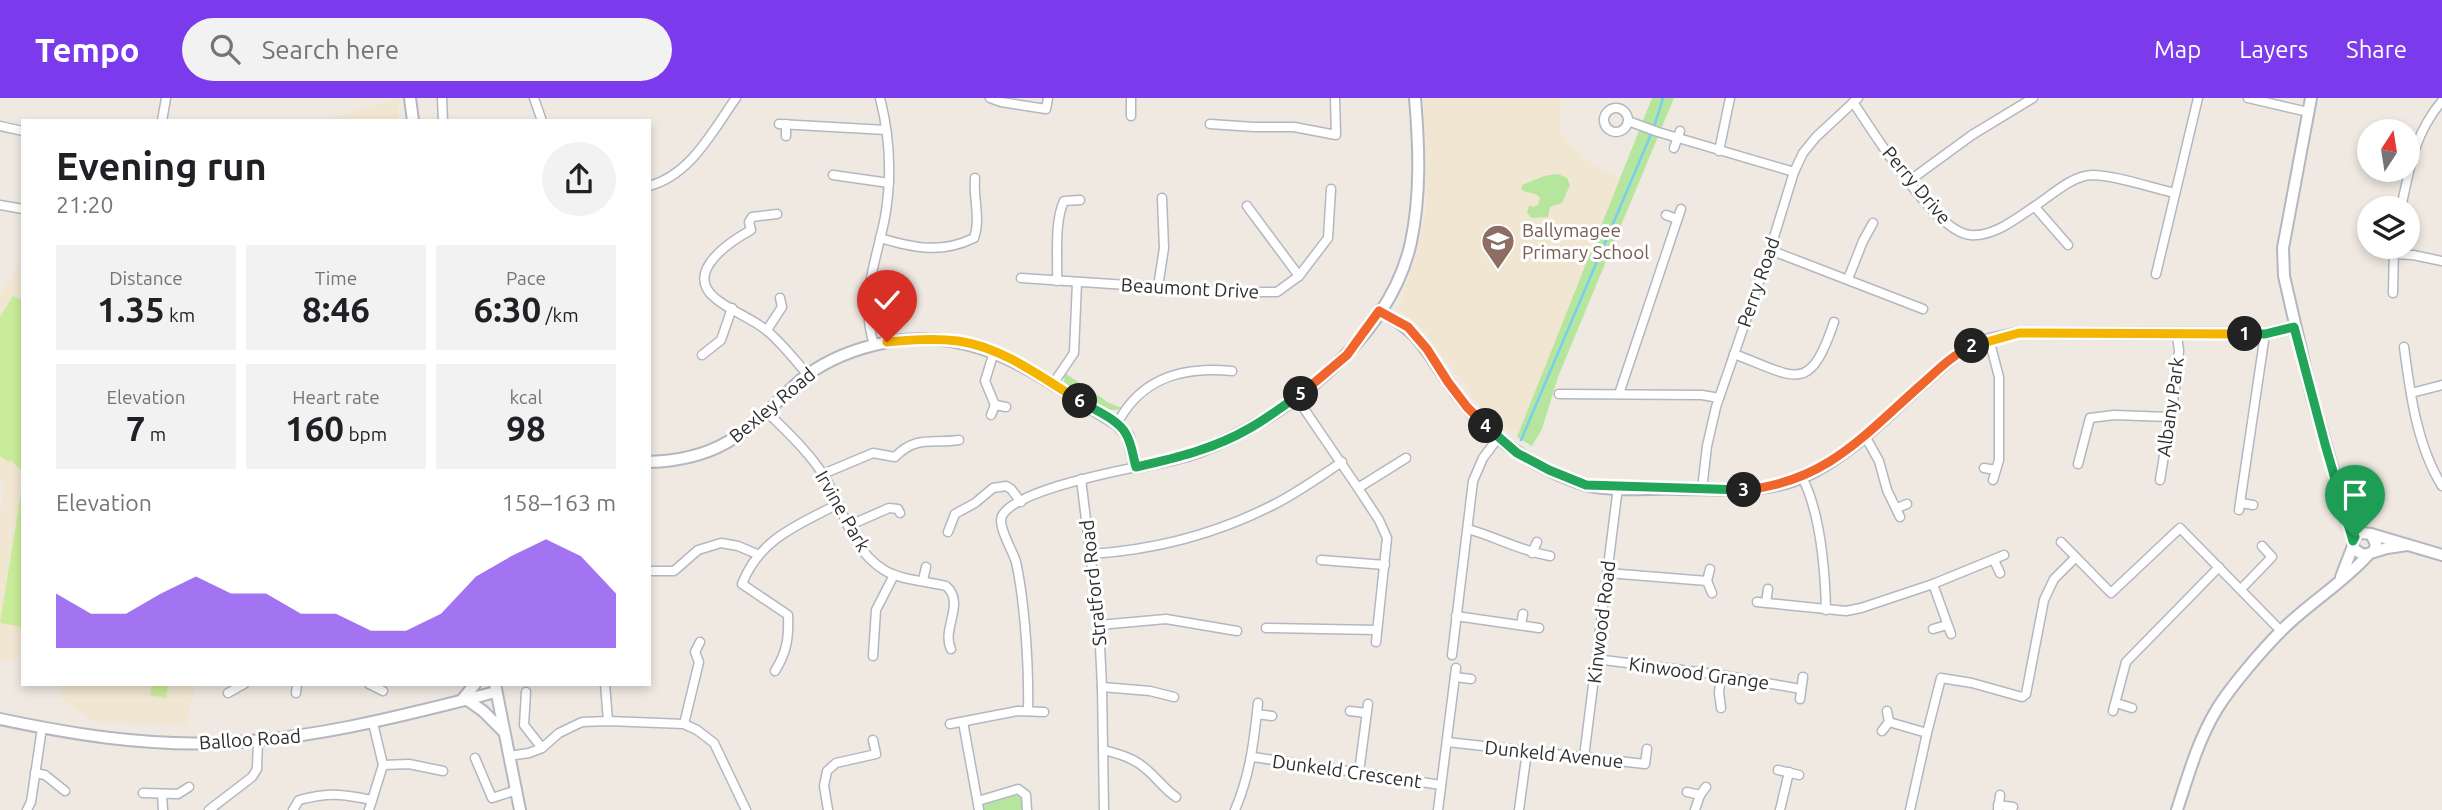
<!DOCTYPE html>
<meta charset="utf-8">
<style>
:root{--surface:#fff;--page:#f2f2f2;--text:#202124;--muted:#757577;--accent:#7c3aed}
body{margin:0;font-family:Ubuntu,sans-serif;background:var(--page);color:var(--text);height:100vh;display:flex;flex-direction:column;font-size:26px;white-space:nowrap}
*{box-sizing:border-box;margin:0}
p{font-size:23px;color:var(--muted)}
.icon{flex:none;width:38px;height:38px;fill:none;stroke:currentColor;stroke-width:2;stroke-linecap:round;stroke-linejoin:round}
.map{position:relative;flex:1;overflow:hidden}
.panel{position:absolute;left:21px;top:21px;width:630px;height:567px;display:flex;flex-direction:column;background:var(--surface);border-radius:0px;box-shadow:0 4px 10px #0003}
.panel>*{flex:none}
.needle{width:46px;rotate:12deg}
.fabs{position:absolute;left:2357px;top:21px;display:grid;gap:14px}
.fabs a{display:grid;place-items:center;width:63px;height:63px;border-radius:50%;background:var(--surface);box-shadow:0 4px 10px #0003;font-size:35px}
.pin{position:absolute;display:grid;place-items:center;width:60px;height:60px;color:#fff;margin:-72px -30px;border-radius:50% 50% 50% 0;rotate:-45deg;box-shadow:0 0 7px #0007}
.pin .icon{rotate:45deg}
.km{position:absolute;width:35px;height:35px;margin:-18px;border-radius:50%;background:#222;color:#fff;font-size:19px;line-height:35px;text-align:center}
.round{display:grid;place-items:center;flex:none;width:74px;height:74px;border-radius:37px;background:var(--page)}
.head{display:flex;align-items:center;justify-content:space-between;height:119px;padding:0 35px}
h1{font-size:38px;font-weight:600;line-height:52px}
.stats{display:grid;grid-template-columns:repeat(3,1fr);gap:10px;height:119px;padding:7px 35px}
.stats div{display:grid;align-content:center;border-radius:0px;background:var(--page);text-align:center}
.stats b{font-size:35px;font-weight:600}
.stats small{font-size:19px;font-weight:400}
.stats p{font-size:19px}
.chart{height:196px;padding:14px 35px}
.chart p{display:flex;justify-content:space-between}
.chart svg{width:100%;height:126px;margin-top:7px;fill:var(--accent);opacity:.7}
header{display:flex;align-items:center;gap:42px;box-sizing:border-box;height:98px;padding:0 35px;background:var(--accent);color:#fff}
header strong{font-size:33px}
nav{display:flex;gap:38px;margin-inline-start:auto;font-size:24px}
.search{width:490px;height:63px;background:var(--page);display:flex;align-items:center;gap:18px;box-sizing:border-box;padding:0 24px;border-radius:38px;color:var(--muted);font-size:26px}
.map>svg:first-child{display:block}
.education{fill:#f0e6d1}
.green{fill:#b6e59e}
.pitch{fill:#c9ec9a}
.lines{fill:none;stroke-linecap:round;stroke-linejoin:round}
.stream{stroke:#75cff0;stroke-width:2.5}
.street-casing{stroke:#b4b7c1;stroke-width:11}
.secondary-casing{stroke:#b4b7c1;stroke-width:14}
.street{stroke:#fff;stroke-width:8}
.secondary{stroke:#fff;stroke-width:10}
.split-1-casing{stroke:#fff;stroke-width:14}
.split-2-casing{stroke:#fff;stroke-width:14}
.split-3-casing{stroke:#fff;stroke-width:14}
.split-4-casing{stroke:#fff;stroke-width:14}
.split-5-casing{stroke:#fff;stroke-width:14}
.split-6-casing{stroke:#fff;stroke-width:14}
.split-7-casing{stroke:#fff;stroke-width:14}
.split-1{stroke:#22a559;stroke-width:9}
.split-2{stroke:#f5b400;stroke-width:9}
.split-3{stroke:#f0652b;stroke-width:9}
.split-4{stroke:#22a559;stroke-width:9}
.split-5{stroke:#f0652b;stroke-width:9}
.split-6{stroke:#22a559;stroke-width:9}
.split-7{stroke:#f5b400;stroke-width:9}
.labels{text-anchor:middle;stroke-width:6;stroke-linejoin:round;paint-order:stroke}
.street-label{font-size:19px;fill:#2e2e2e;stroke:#fff}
.education-label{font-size:19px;fill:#785e54;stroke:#fff;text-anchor:start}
</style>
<header>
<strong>Tempo</strong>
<div class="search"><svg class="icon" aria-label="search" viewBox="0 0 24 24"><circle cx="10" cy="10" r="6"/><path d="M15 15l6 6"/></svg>Search here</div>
<nav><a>Map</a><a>Layers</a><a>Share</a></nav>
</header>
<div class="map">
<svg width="2442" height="712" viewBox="0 0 2442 712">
<rect width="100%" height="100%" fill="#efe9e1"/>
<g class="education">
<polygon points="399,0 398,23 322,23 397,0"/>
<polygon points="1423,0 1560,1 1560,33 1566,42 1594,68 1621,80 1517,339 1476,304 1419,227 1398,212 1417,154 1426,114 1427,63"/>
<polygon points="23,162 23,558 0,565 0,417 5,384 0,380 0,196"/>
<polygon points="56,586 196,586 186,627 95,624 65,604"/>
</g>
<g class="green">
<polygon points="1652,0 1674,0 1558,279 1542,331 1532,348 1517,339"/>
<path d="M1558,76L1567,80L1570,87L1562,105L1550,109L1548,119L1532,120L1527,115L1529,107L1533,109L1538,107L1540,100C1535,93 1528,97 1521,91L1522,87L1544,78Z"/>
<path d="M1065,275L1109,305L1122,310C1105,319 1078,295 1064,284Z"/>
<polygon points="1013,695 1021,699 1023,712 983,712 985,706"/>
</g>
<g class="pitch">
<polygon points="13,198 23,203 23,374 11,362 9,364 0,358 0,219"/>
<polygon points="21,395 23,395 23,529 0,525"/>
<polygon points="152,586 168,586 166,600 150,597"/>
</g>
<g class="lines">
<g class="stream">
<polyline points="1654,29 1663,0"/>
<polyline points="1521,342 1652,34"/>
</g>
<defs>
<g id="street">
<polyline points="442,0 443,23"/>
<polyline points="534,0 542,23"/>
<polyline points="990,0 1001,4 1046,11 1048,0"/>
<polyline points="2248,0 2308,14"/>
<path d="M1853,4C1873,34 1935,134 1970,137C1993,139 2014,122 2032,110C2050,99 2070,78 2092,77C2115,77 2152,90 2175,95"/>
<circle cx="1616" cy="22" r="12"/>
<polyline points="1131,18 1131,0"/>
<polyline points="162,23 166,0"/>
<polyline points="1628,23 1658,34 1794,74"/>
<polyline points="779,26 886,32"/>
<polyline points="1210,26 1254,29 1294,29 1336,37 1335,0"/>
<polyline points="0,28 23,33"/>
<polyline points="786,38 786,26"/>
<polyline points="1674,50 1680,33"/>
<polyline points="1719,53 1730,0"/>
<polyline points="833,77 889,85"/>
<polyline points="1909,83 1972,37 2033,0"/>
<path d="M649,88C691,77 713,32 736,0"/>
<polyline points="0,107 23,111"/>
<polyline points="1247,108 1299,178"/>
<polyline points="2035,109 2068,147"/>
<path d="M2401,110C2410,69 2414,36 2442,3"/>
<path d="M777,116L752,119L749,124L751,132C731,143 683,174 715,200C730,213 750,219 766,232C781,244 794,261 807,276"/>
<polyline points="1666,117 1677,121"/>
<path d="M880,140C914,150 941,156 974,140C981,121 973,100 975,80"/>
<polyline points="1770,152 1923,211"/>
<polyline points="2393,156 2413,157 2442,163"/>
<polyline points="2156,176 2198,0"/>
<polyline points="1021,180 1233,194 1277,194 1299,178 1328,140 1331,91"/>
<polyline points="1848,181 1863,143 1873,125"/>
<path d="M1057,183C1058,159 1054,124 1064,103L1080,102"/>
<polyline points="1158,189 1164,150 1162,100"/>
<polyline points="2393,195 2394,149"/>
<polyline points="767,232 782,209 780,200"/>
<polyline points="1989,241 1999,279 1999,362 1993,382"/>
<path d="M874,247C859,198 876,166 885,119C892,79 890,39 880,0"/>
<path d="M2404,249C2410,295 2417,348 2442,388"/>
<polyline points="994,254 985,283 995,307"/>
<path d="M1734,256C1796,279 1809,298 1834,224"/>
<polyline points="702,257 721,242 732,210"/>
<polyline points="1053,286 1074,255 1077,184"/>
<polyline points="2411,295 2442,287"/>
<polyline points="1559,296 1702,297 1719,300"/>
<polyline points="1619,296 1681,111"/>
<polyline points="1296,299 1358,390 1379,422 1387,440 1376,544"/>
<path d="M767,314C787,334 809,354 824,378C844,410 849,450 884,472C900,482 926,483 946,488C966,505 941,531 951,551"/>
<polyline points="991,317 995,307 1006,309"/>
<path d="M1117,326C1141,279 1184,268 1232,273"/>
<polyline points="1865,338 1879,363 1887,392 1900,419"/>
<polyline points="2078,366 2090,320 2114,317 2169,319"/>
<polyline points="1984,370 1996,372"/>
<path d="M823,376L873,355L895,359C916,337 932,346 959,342"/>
<path d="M1802,379C1821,416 1825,471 1826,512"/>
<polyline points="1081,381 1099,527 1102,589 1104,712"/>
<polyline points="2160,382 2176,284 2179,253 2177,237"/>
<polyline points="1358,390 1406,360"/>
<polyline points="1702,391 1707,348 1716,309 1770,152 1794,74 1803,55 1816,39 1858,0"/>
<polyline points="2241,405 2253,407"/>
<polyline points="1897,410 1907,406"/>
<polyline points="2239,412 2265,236"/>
<polyline points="848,428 889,410 898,411 900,415"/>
<path d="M1468,431C1496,439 1521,453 1550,458"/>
<polyline points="948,434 955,416 975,405 993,390 1006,388 1011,391 1021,404"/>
<polyline points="2061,444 2111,495 2180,430 2281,533"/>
<polyline points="1532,455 1537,444"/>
<path d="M1091,456C1153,452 1216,436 1273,407C1297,395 1319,379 1342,364"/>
<polyline points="1321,462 1385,467"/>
<polyline points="1994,462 2000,475"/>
<polyline points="1710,471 1707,483 1712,495"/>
<polyline points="649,473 674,473 698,452 721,445 738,448 757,456"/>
<polyline points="1608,475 1707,483"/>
<polyline points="923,482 926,469"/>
<polyline points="1933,486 1951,536"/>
<polyline points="2241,491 2272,459 2262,448"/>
<polyline points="1757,504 1846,513 1861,510 1933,486 2004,457"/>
<polyline points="1766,505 1768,491"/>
<polyline points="1456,518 1539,530"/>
<polyline points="1099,527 1166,521 1237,533"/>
<polyline points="1521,527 1523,516"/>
<polyline points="1266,530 1377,532"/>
<polyline points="1933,531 1947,527"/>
<polyline points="1452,557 1473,383 1483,360 1498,340"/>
<polyline points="873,558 876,512 894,477"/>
<polyline points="1596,561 1721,577 1801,591"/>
<path d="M775,573C787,554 789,539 788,517L742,486C759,441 798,427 838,406"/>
<polyline points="1721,577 1719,595 1721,610"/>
<polyline points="1455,579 1471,581"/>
<polyline points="369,586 383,593"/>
<polyline points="605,586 608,623"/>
<polyline points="1102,589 1150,593 1174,599"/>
<polyline points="526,594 524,627 542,650"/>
<polyline points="228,595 244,586"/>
<polyline points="296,595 297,586"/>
<polyline points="1800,601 1803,579"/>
<polyline points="2116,605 2132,610"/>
<path d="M1028,613C1029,570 1025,505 1016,464C1013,453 997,428 1002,418C1015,393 1108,375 1136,369"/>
<polyline points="1350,613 1366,615"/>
<polyline points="2113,613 2126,564 2219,469"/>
<polyline points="1257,616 1272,618"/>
<polyline points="963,624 979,712"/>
<polyline points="1889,624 1927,635 1941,580 1972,585 2022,599 2026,596 2044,502 2054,481 2075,460"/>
<polyline points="684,626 699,564 695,554 700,544"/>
<polyline points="950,626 1018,613 1044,614"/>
<polyline points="1882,633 1889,624 1887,613"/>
<polyline points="1447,644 1645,666 1647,651"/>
<path d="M1104,652C1119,656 1134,660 1146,671C1157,680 1164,691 1176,699"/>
<polyline points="509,658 529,655 542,650 559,635 582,624 608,623 684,626 697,632 714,645 746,712"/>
<polyline points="1253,659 1441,687"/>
<polyline points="1584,659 1618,389"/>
<polyline points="475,660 492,700 517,692"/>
<polyline points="383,667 409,666 443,673"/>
<polyline points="1778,672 1799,677"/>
<polyline points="1359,674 1368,606"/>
<polyline points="35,675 45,677 65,693"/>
<polyline points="1687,694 1700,697"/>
<polyline points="143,695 178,696 189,689"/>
<polyline points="162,696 163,712"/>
<polyline points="978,703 1018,691 1026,697 1027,712"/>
<polyline points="1998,707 2013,709"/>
<polyline points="27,712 31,704 42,630"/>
<polyline points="209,712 252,679 257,671 258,642"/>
<path d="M293,712L299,702C330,694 342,696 372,702"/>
<polyline points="369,712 383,667 373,625"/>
<polyline points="828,712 824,688 827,673 836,665 876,656 873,642"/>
<path d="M1235,712C1250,677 1254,643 1258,605"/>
<polyline points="1438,712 1456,570"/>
<polyline points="1519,712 1527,653"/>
<polyline points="1695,712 1700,697 1706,689"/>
<polyline points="1780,712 1789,674"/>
<polyline points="1910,712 1927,635"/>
<polyline points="1998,712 2000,697"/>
</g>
<g id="secondary">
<polyline points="410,0 413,23"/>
<polyline points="2311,0 2283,150 2284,178 2311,295 2353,442"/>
<path d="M1379,213C1420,234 1423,249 1448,284C1473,321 1506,351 1546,371C1558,377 1573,383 1585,387C1613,394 1647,390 1676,391C1718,391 1761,396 1801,380C1850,359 1888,316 1927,282C1940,270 1953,258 1968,249C1984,241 2002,239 2019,235L2265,236L2294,229"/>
<path d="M649,364C720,362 746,334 794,288C814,269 837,258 863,250C970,218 1032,275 1117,326L1128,338L1136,369C1156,365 1179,361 1198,354C1286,321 1390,240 1411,144C1421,96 1419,48 1415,0"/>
<polyline points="2371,436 2442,457"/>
<path d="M2374,453L2376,446L2371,436L2361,435C2354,438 2351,444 2355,452L2364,457L2387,450L2407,447"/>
<polyline points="2341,479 2353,448"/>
<polyline points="495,586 520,712"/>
<polyline points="466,601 483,613 504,634"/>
<polyline points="462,602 475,586"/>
<path d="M0,621C71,636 144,648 218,645C312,642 405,617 496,594"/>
<path d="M2177,712C2188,678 2198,642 2217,611C2231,588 2263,551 2282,532C2309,505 2343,485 2368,457"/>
</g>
</defs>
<use href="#street" class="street-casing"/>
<use href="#secondary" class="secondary-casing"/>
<use href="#street" class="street"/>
<use href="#secondary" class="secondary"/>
</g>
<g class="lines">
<defs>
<polyline id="split-1" points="2245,236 2265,236 2294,229 2325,346 2353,443 2355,439"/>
<polyline id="split-2" points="1972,248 2019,235 2245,236"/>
<path id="split-3" d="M1744,392C1826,384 1863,338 1921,287C1937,273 1952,257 1972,248"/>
<polyline id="split-4" points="1486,328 1517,355 1549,372 1586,387 1744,392"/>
<polyline id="split-5" points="1301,296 1347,257 1379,213 1408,229 1427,251 1448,284 1467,309 1486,328"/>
<path id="split-6" d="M1080,303C1094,312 1118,321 1126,336C1132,346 1133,359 1136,369C1176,360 1214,351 1250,330C1268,320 1284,307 1301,296"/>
<path id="split-7" d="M887,244C910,242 934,240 958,243C1002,249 1043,280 1080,303"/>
</defs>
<use href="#split-1" class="split-1-casing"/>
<use href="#split-2" class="split-2-casing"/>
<use href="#split-3" class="split-3-casing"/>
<use href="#split-4" class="split-4-casing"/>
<use href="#split-5" class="split-5-casing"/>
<use href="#split-6" class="split-6-casing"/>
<use href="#split-7" class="split-7-casing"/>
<use href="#split-1" class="split-1"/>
<use href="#split-2" class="split-2"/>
<use href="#split-3" class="split-3"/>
<use href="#split-4" class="split-4"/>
<use href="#split-5" class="split-5"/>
<use href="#split-6" class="split-6"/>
<use href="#split-7" class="split-7"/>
</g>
<defs>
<symbol id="school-pin" viewBox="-11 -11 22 30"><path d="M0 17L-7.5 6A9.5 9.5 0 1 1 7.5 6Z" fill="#8d6e63" stroke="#fff"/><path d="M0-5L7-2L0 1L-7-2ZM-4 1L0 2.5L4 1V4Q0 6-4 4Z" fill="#fff"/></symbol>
</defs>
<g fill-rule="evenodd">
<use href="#school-pin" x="1479" y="124" width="38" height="52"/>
</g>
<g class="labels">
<g class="street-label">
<text transform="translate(1917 87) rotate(50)" y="7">Perry Drive</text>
<text transform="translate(1758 184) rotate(-71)" y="7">Perry Road</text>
<text transform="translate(1190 190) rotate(3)" y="7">Beaumont Drive</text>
<text transform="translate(772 307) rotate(-40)" y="7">Bexley Road</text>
<text transform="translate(2170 309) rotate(-82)" y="7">Albany Park</text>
<text transform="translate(843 413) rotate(60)" y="7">Irvine Park</text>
<text transform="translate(1093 485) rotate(-96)" y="7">Stratford Road</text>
<text transform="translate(1601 524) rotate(-83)" y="7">Kinwood Road</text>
<text transform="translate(1699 575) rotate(8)" y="7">Kinwood Grange</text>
<text transform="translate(250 641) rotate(-4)" y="7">Balloo Road</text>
<text transform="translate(1554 656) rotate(6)" y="7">Dunkeld Avenue</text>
<text transform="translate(1347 673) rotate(8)" y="7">Dunkeld Crescent</text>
</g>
<g class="education-label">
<text x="1522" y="139">Ballymagee<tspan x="1522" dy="22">Primary School</tspan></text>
</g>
</g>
</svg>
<div class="fabs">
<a><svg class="needle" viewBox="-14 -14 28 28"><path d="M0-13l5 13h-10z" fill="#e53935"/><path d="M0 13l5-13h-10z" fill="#757577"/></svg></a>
<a><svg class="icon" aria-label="layers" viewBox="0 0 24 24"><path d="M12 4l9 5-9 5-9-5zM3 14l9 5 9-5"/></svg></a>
</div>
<div class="pin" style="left:2355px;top:439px;background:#1e9e55"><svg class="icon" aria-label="arrive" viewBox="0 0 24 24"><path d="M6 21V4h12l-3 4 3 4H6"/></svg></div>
<div class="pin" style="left:887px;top:244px;background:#d93025"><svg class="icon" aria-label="check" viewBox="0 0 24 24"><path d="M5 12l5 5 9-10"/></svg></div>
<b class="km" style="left:2245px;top:236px">1</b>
<b class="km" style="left:1972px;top:248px">2</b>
<b class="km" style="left:1744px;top:392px">3</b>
<b class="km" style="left:1486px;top:328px">4</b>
<b class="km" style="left:1301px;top:296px">5</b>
<b class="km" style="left:1080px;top:303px">6</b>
<section class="panel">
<div class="head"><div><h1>Evening run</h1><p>21:20</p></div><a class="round"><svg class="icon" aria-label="share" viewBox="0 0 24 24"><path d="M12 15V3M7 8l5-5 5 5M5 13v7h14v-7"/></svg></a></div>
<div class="stats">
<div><p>Distance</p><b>1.35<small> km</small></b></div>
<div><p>Time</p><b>8:46</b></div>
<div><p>Pace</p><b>6:30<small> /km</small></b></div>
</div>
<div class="stats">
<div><p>Elevation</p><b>7<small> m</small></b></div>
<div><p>Heart rate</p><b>160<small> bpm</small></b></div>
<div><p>kcal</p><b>98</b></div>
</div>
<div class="chart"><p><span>Elevation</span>158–163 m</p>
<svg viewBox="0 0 160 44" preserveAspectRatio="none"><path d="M0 44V25L10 32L20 32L30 25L40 19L50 25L60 25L70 32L80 32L90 38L100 38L110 32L120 19L130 12L140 6L150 12L160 25V44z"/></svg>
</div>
</section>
</div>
